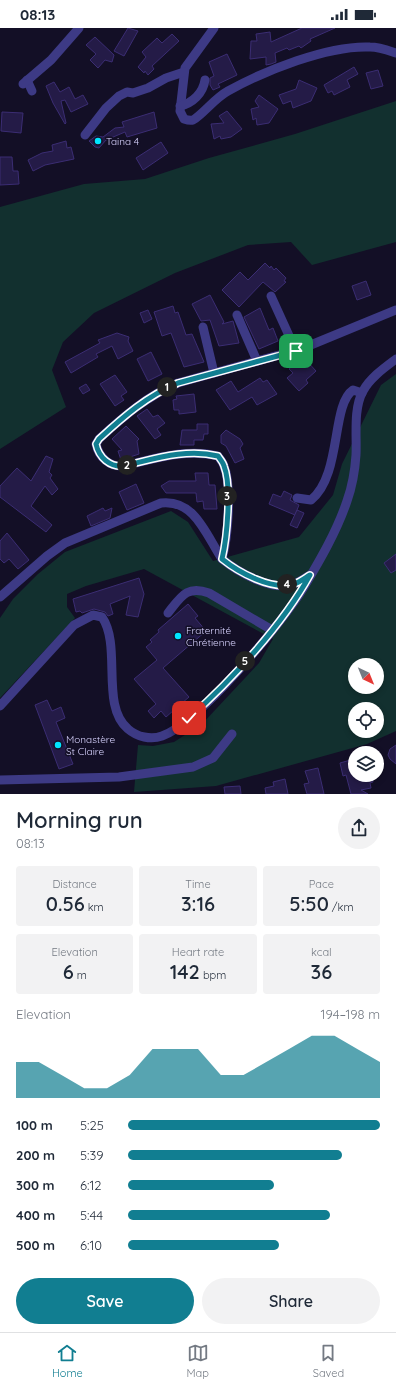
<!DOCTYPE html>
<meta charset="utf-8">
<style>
:root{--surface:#fff;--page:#f2f2f3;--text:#1f2937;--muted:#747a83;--line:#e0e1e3;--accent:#117e91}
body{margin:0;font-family:Quicksand,sans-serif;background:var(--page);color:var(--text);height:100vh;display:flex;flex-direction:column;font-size:15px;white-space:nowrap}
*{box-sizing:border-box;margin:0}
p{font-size:13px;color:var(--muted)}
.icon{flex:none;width:22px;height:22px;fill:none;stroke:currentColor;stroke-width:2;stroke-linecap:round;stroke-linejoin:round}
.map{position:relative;height:766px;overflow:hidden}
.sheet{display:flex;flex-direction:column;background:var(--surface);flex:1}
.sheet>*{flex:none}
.needle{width:26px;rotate:137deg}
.controls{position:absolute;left:348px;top:630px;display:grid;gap:8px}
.controls a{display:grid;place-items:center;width:36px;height:36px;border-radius:50%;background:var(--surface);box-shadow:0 2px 6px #0003;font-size:20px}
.pin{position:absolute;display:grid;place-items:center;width:34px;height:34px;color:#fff;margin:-17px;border-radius:8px;box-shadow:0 2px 6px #0006}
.km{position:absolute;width:20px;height:20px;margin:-10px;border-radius:50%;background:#222;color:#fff;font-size:11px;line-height:20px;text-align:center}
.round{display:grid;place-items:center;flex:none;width:42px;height:42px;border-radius:21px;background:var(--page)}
.overview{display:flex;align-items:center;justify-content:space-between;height:68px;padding:0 16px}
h1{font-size:22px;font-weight:600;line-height:30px}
.stats{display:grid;grid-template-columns:repeat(3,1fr);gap:6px;height:68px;padding:4px 16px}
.stats div{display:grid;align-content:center;border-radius:4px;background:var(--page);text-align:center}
.stats b{font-size:20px;font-weight:600}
.stats small{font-size:11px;font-weight:400}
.stats p{font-size:11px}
.chart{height:112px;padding:8px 16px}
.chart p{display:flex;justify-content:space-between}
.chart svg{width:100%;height:72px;margin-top:4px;fill:var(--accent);opacity:.7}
.action{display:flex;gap:8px;margin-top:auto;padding:8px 16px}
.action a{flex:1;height:46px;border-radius:24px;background:var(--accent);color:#fff;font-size:16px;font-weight:600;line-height:46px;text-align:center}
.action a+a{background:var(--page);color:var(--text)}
ul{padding:0 16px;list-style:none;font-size:13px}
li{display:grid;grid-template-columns:64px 48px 1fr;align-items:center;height:30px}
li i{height:10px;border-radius:5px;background:var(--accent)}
.status{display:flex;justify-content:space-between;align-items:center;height:28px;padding:0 20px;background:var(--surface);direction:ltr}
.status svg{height:11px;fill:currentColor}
.dock{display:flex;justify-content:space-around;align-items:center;height:56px;border-top:1px solid var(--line);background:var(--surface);font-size:11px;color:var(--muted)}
.dock a{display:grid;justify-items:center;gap:2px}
.dock .selected{color:var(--accent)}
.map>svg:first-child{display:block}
.green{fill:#12302f;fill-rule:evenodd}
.building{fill:#241b47;stroke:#3b2d73}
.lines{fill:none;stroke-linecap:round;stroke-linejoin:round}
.minor{stroke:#3d3a85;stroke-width:9}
.route-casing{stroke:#fff;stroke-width:8}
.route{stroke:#117e91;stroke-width:5}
.poi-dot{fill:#00e5ff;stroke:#130f26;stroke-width:1.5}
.labels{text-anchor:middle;stroke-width:3;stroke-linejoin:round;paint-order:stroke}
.poi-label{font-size:10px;fill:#d9d4ff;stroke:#130f26;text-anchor:start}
</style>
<div class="status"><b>08:13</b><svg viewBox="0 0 49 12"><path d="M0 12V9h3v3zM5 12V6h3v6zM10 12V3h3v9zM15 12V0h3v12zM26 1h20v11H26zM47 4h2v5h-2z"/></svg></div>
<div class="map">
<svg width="396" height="766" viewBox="0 0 396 766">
<rect width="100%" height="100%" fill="#130f26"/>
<g class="green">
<polygon points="396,73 396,214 312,237 291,214 248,217 175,245 94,285 63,314 52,342 66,379 0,421 0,179 84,156 145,151 209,130 295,106"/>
<path d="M396,346V703L367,716L216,758L134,764L138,717L153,718L174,714L202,696L259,635L273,611L144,541L86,558L67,566V579L75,590L0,670V590L13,571L38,546L65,524L171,483L188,494L213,533L299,509L333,467L342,436L381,357ZM355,637H377V659H355ZM355,681H377V703H355Z"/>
</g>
<g class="building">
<polygon points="128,0 138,3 124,28 114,23"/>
<polygon points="302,0 335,0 310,11 311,13 301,20 299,18 289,22 287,20 275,25 276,34 271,36 266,37 266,29 250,31 251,13 257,13 256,6 270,4 271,14"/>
<polygon points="172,6 179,13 152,38 154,41 148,47 145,43 144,45 138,39 146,29 142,24 157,10 162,15"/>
<polygon points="95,9 114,27 112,34 105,32 98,40 90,32 96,26 86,17"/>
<polygon points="227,26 237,47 218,56 220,59 213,62 210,57 210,50 214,48 209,34"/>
<polygon points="354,39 358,46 347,52 350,59 334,67 332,63 328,65 324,57"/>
<polygon points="378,42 383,58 371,61 366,45"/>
<polygon points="299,52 317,60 311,73 293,80 291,73 283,76 279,67 296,61"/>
<polygon points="54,54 60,64 69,59 75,71 83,67 88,76 71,84 65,72 61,73 66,95 65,96 53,75 46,58"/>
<polygon points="259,67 278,81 269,95 257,97 256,90 253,92 251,81 259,79 255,73"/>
<polygon points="227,83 242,101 231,109 221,111 220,108 214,111 211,96 224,95 219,88"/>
<polygon points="2,84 23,85 21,105 1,103"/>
<polygon points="154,84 157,100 127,109 125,104 106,112 99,120 95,119 89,113 96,108 103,109 115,100 124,99 122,94"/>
<polygon points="66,113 67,120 71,119 74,131 45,137 33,143 28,132 42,125 53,123 52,117"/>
<polygon points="161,114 168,125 143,142 136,130"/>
<polygon points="0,129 12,129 13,143 18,143 19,156 0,157"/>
<polygon points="265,235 270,240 271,238 274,242 276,240 286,250 284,253 286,254 275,264 263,254 239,279 222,262 240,244 248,252"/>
<polygon points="366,253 371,267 357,272 352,258"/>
<polygon points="210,267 224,294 222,296 233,293 239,315 219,318 210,292 201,293 192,276"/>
<polygon points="173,278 175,285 178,284 186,307 192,306 204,334 184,339 171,305 162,308 154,284"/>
<polygon points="260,280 269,302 273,300 278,313 259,321 244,289"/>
<polygon points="148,282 152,291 144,295 140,285"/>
<polygon points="117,305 129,309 128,313 133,323 118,331 112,318 96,326 98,329 71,345 65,334 100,315 98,312"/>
<polygon points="151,324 162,346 148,353 137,331"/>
<polygon points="306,332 316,343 306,352 308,355 299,363 287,350 293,345 289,341 297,334 300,338"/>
<polygon points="115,347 127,364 121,368 124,372 115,378 100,356"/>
<polygon points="260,350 263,354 267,352 277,366 257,377 252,369 230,382 216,362 231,353 238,364"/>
<polygon points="86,356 90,362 83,366 79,360"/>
<polygon points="194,366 196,384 179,386 179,382 174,382 173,372 177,371 176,368"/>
<polygon points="147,381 153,389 158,387 165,395 157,401 161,407 155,411 137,388"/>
<polygon points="197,396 208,396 208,406 204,406 203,412 194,412 194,417 180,417 182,402 197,402"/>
<polygon points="126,398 139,411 137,413 139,426 121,432 118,423 122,422 112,411"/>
<polygon points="226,402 240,411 243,416 240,420 244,431 235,435 226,418 221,415 221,407"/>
<polygon points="46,428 53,431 49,444 52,447 50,450 58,461 52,467 45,458 31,478 52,497 46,504 0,469 0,458 17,440 31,453"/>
<polygon points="195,445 208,445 209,457 215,457 217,481 204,481 203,473 197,474 196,465 166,465 161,458 169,453 196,453"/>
<polygon points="136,456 144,475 127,482 119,464"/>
<polygon points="284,463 292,467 290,472 299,477 295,487 269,476 273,466 281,469"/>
<polygon points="103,480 105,483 112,480 110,490 91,498 87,488"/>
<polygon points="297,482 304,485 297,500 290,497"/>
<polygon points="7,505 29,532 18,541 9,531 4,535 0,531 0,513"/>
<polygon points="396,526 396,542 391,545 384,535"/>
<polygon points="139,550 144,566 138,589 126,587 130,568 110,576 113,586 108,588 105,584 94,581 82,585 80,583 76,584 73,571"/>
<polygon points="188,576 198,588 195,590 206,603 163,640 189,669 166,689 161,683 154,690 148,683 156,676 134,651 157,632 146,619 152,614 150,612 159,604 158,602"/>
<polygon points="47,672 52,683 61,679 65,690 56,694 73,736 59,741 35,677"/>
<polygon points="396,717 396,736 390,731 388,727 390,721"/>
<polygon points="354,731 355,747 371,747 373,754 370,755 371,760 361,762 368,766 351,766 346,747 343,748 340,735"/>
<polygon points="318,740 324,766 307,766 304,756 309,755 305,743"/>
<polygon points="285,751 288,766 266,766 265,760 274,758 273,754"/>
<polygon points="240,758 241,766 225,766 224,759"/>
</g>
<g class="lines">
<g class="minor">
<path d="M214,0L185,40L180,83L184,91C187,92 190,93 193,92C203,86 215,70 228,63C264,43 328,17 370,19C379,19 387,22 396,25"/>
<polyline points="27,52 32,63"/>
<polyline points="23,56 51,32 79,0"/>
<path d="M180,78C193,75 203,65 205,52"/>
<polyline points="85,107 106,80 119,68 127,64 133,65 148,60 166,50 184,44"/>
<polyline points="271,268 296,323"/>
<polyline points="237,287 257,333"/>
<polyline points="203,299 214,345"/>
<path d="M297,470L311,472C342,447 331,377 353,362L362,365"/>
<path d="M310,547C305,550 300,554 294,556C272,564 238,544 222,531C228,510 232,458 224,438C223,434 220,431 218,428C186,420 154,431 123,438C110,439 99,430 96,416L99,411C124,388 147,368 178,355L301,321L396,282"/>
<path d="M0,569L47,528L65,515L161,475C195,471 206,507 222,531"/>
<path d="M168,585C181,569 186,557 209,565L272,602"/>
<path d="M0,678L74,597L93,587L102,589C122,618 100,678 128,701C137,709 151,712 162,708C199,695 283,594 304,559C320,532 337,503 347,473C352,459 355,442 356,427C357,408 353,381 363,363C370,350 384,340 396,331"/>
<polyline points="0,752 119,749 193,739 213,730 232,706"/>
</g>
</g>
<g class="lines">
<defs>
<path id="route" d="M189,690C232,652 283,596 310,547C305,550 300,554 294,556C272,563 238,544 222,531C227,510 232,458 224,438C223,434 220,431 218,428C186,420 154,431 123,438C110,439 99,430 96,416L99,411C124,388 147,368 178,355L296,323"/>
</defs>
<use href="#route" class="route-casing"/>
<use href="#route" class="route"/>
</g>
<g class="poi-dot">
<circle cx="98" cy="113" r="4"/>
<circle cx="178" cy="608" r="4"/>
<circle cx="58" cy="717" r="4"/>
</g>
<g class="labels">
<g class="poi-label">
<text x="106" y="117">Taina 4</text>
<text x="186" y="606">Fraternité<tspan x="186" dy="12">Chrétienne</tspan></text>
<text x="66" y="715">Monastère<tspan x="66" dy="12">St Claire</tspan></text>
</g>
</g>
</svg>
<div class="controls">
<a><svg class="needle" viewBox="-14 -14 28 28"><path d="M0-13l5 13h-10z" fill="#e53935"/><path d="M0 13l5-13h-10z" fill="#747a83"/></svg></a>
<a><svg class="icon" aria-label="locate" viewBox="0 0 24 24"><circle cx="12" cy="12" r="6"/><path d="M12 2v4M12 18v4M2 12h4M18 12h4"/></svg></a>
<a><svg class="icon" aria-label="layers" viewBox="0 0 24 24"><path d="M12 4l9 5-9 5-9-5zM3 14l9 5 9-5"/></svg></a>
</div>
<div class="pin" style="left:296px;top:323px;background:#1e9e55"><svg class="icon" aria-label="arrive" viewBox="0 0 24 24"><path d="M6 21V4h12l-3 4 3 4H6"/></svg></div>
<div class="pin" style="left:189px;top:690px;background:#d93025"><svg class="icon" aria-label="check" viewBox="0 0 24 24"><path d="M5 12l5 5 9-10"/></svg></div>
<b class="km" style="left:167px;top:359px">1</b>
<b class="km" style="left:127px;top:437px">2</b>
<b class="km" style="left:227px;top:468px">3</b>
<b class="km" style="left:287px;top:556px">4</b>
<b class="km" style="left:245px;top:633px">5</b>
</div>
<section class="sheet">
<div class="overview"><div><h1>Morning run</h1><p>08:13</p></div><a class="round"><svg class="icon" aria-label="share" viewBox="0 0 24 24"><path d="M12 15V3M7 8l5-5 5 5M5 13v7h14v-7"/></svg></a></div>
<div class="stats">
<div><p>Distance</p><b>0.56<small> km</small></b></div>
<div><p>Time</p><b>3:16</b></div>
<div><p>Pace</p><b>5:50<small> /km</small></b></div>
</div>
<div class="stats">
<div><p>Elevation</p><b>6<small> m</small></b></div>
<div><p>Heart rate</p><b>142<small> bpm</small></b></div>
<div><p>kcal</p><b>36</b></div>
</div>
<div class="chart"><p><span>Elevation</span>194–198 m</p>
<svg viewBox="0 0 160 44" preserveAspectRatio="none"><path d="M0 44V22L10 22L20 30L30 38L40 38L50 30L60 14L70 14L80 14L90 30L100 30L110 22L120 14L130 6L140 6L150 14L160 22V44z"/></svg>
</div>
<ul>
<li><b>100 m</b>5:25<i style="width:100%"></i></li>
<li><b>200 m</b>5:39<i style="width:85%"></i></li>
<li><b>300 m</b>6:12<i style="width:58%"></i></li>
<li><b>400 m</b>5:44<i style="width:80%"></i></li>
<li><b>500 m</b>6:10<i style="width:60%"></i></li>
</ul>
<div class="action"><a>Save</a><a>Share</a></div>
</section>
<nav class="dock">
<a class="selected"><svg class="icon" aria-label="home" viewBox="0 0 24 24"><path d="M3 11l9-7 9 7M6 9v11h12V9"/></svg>Home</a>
<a><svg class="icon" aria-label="map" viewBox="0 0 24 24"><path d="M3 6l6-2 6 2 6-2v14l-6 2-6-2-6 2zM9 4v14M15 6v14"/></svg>Map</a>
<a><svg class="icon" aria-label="saved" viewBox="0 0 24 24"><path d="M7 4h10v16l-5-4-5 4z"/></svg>Saved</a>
</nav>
